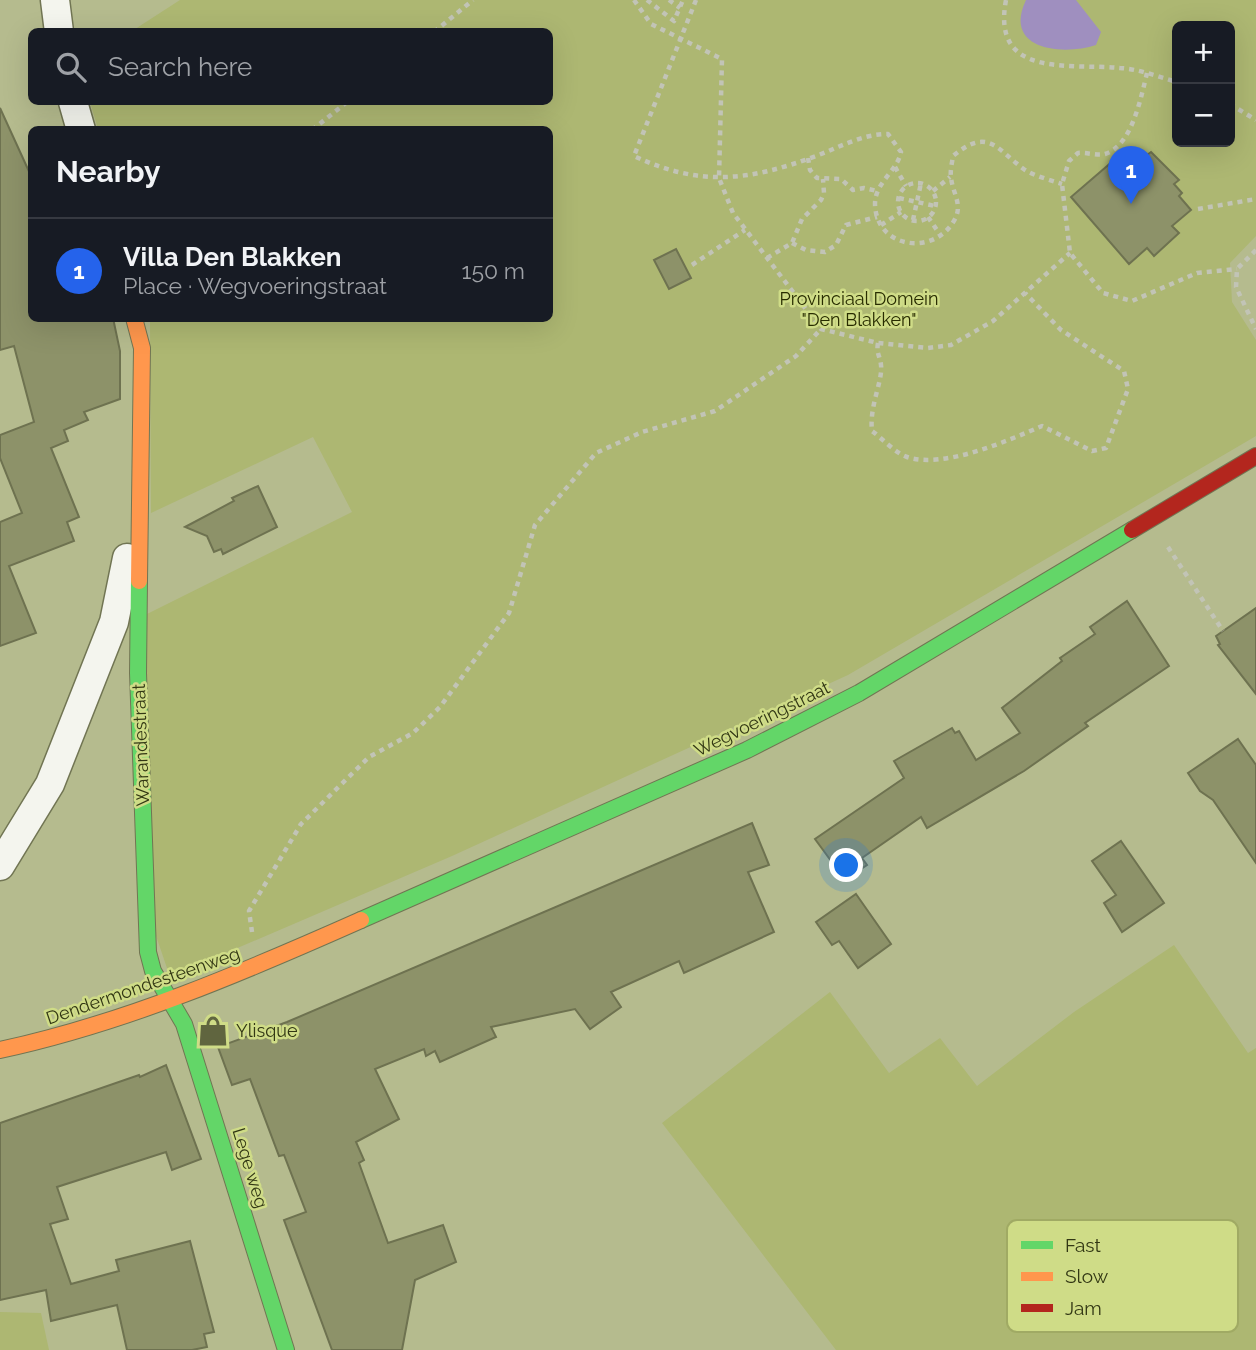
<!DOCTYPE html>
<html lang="en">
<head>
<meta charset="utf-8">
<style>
  body { margin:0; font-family:Raleway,sans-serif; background:#20242c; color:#f1f3f6 }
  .controls { position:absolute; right:21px; top:21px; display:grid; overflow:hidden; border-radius:10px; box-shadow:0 7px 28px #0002 }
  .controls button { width:63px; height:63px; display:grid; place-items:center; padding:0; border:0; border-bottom:2px solid #363941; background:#171b24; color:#f1f3f6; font:35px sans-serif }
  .you { position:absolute; left:847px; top:866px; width:24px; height:24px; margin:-18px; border:5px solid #fff; border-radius:50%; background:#1a73e8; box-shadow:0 0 0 10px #1a73e833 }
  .badge { display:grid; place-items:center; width:46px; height:46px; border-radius:50%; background:#2563eb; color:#fff; font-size:23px; font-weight:700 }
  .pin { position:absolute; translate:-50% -58px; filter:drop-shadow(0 2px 4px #0008) }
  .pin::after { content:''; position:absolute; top:37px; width:24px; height:21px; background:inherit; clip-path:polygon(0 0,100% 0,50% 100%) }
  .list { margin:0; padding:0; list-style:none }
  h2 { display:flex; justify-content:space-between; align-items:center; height:91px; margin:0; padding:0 28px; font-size:30px }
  h2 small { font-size:23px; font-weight:400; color:#9ea1a6 }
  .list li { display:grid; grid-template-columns:46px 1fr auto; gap:21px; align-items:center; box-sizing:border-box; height:105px; padding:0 28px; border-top:2px solid #363941 }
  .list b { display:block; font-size:26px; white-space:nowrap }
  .list p { margin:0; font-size:23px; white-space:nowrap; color:#9ea1a6 }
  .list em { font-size:23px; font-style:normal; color:#9ea1a6 }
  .icon { flex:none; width:38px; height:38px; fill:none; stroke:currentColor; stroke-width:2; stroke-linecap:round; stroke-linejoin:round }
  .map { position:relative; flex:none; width:1256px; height:1350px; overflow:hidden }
  .search { position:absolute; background:#171b24; box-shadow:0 7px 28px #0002; left:28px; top:28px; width:525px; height:77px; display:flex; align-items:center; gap:18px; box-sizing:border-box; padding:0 24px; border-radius:10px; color:#9ea1a6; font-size:26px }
  .panel { position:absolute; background:#171b24; box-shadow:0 7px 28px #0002; left:28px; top:126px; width:525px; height:196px; border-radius:10px }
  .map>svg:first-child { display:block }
  .green { fill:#adb772; fill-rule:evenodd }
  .water { fill:#9f8fbf }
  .building { fill:#8d9269; stroke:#6e7250; stroke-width:2 }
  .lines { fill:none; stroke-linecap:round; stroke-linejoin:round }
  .street-casing { stroke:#717553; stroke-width:31 }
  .fast-casing { stroke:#717553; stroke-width:18 }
  .slow-casing { stroke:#717553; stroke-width:18 }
  .jam-casing { stroke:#717553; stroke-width:18 }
  .path { stroke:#c2c4b6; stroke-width:4.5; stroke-dasharray:5 5; stroke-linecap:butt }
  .street { stroke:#f4f5ee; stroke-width:28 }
  .fast { stroke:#63d668; stroke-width:16 }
  .slow { stroke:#ff974d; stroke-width:16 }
  .jam { stroke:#b3261e; stroke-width:16 }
  .labels { text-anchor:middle; stroke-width:5; stroke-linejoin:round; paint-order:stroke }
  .park-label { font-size:18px; fill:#282c00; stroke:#cfdc87 }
  .street-label { font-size:18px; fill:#323714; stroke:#cfdc87 }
  .poi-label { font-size:18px; fill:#323714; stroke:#cfdc87; text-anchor:start }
  .key { fill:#cfdc87; stroke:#a0aa64; stroke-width:2 }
  .key-label { font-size:19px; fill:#323714 }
</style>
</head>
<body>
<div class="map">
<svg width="1256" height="1350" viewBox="0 0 1256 1350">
  <rect width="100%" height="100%" fill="#b5bb8e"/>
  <g class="green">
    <path d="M180,0H1256V236L1230,263L1232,302L1256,340V436L848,675L452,856L170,977L150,918L145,615L352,512L313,437L151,513L150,319L550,318V130L98,129L90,102H550V32L132,31ZM1177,26H1230V142H1177Z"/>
    <polygon points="1174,945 1248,1053 1256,1048 1256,1350 836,1350 662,1123 830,992 889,1073 940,1038 977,1086 1074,1012"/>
    <polygon points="0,1312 41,1313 49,1350 0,1350"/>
  </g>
  <path class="water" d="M1026,0H1076L1101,32L1096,45C1063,56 1002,50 1026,0Z"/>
  <g class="building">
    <polygon points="0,108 32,178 32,318 113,318 120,351 120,399 84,412 88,420 64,430 68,441 51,448 79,517 67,522 74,541 9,566 36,633 0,646 0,522 22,513 0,458 0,435 34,422 14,346 0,350"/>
    <polygon points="1151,152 1179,180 1174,184 1182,193 1179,196 1191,210 1172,226 1179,233 1154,256 1147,248 1129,264 1071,197 1113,161 1123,173"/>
    <polygon points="676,249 691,278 669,289 654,260"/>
    <polygon points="258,486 277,527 223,554 221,549 214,552 207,536 185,527 234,501 232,498"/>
    <polygon points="1127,601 1169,666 1085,723 1088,726 1024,771 927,828 921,817 862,858 867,865 845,880 815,839 904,778 894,761 952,728 955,733 959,731 976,760 1020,733 1002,708 1062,661 1060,658 1095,634 1090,627"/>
    <polygon points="1256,608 1256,694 1218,645 1220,644 1216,636"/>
    <polygon points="1238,739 1256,765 1256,863 1213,800 1200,791 1188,773"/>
    <polygon points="752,823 769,865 748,872 774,932 684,973 679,961 611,992 621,1007 590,1029 575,1009 491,1027 496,1037 440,1062 435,1051 426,1056 424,1049 375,1069 399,1119 356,1142 364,1160 359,1163 388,1243 443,1225 456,1262 415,1280 402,1350 332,1350 284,1220 306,1212 284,1155 279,1156 250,1079 232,1085 218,1047 287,1022"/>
    <polygon points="1121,841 1164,903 1122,932 1104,903 1116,895 1092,861"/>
    <polygon points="856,894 891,944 858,968 839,941 832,945 816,922"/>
    <polygon points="166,1065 201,1159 172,1170 166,1152 57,1187 68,1219 50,1224 71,1284 119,1271 116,1260 190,1241 214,1332 204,1334 207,1347 192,1350 127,1350 117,1305 51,1321 46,1290 0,1300 0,1123 139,1075 140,1077"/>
  </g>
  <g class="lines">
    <g class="street-casing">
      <g id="street">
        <polyline points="55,0 59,32"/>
        <polyline points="73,102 81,130"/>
        <polyline points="0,866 50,784 114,622 127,558"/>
      </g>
    </g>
    <g class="fast-casing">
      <g id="fast">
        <polyline points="139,581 138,673 148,952 153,971 184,1024 286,1350"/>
        <polyline points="361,920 747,750 859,693 1132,530"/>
      </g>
    </g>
    <g class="slow-casing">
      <g id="slow">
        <polyline points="134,318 142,348 139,581"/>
        <path d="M0,1050C125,1023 244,972 361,920"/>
      </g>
    </g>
    <g class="jam-casing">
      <polyline id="jam" points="1132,530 1256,456"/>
    </g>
    <g class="path">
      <polyline points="634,0 651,24 722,59 719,178 733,213 821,329 878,343 928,348 951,345 993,321 1070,253"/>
      <polyline points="647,0 674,21 683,0"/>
      <polyline points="669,0 680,8"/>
      <path d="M696,0L634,156C700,187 749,181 816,156C840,147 862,134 888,134L901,152C897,172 875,182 875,204C876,249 935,257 955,219C963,204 952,192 951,177C950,171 952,163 953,156C989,126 997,150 1025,170C1035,176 1050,180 1062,184"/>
      <path d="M1006,0C991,79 1069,63 1120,68C1139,69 1159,77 1177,82"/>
      <polyline points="434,32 473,0"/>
      <path d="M1147,73C1141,97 1132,146 1105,154C1097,156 1086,152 1078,153L1069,161L1062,184L1070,253L1103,293L1132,301L1197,273L1237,269"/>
      <polyline points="1230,104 1256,120"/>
      <polyline points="312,130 347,102"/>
      <polyline points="808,158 810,170 817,178 841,179 853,190 864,188 877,191"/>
      <polyline points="895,167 906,186"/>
      <circle cx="917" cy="202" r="19"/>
      <polyline points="933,191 950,177"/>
      <polyline points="899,198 935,206"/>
      <polyline points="1198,209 1256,199"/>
      <polyline points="928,217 941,236"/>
      <polyline points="913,220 921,183"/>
      <polyline points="881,225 901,212"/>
      <polyline points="792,243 806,250 825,252 836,245 846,225 877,217"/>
      <polyline points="1256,250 1237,269 1236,287 1256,329"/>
      <polyline points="767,258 792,243 802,219 821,200 824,193 823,179"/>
      <polyline points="692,265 745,230"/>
      <path d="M878,343C876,353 880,356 881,365C883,381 869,406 872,431C883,439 895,453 907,457C944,469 1007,441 1042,426L1092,451L1106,448L1128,389L1124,371L1061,330L1025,293"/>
      <polyline points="1168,547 1223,631"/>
      <polyline points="252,932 249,911 301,824 369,757 413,733 440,707 509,613 535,525 596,453 642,432 715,411 796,356 821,329"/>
    </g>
    <use href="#street" class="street"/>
    <use href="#fast" class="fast"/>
    <use href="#slow" class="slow"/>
    <use href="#jam" class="jam"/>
  </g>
  <defs>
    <g id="shop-bare" transform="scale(2.415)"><path d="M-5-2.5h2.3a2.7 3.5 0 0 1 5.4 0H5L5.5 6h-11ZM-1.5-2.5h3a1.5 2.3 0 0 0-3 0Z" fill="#60653f" stroke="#cfdc87" stroke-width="2.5" paint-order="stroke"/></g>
  </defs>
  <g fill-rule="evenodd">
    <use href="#shop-bare" x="213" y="1031"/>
  </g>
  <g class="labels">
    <g class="park-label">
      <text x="859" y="305">Provinciaal Domein<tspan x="859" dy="21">"Den Blakken"</tspan></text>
    </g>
    <g class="street-label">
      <text transform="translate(762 719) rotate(-26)" y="6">Wegvoeringstraat</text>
      <text transform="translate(141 745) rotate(-92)" y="6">Warandestraat</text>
      <text transform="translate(143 986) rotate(-19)" y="6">Dendermondesteenweg</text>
      <text transform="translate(250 1168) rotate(73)" y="6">Lege weg</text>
    </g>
    <g class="poi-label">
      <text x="236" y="1037">Ylisque</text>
    </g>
  </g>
  <rect x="1007" y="1220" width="231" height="112" rx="10" class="key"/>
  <rect x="1021" y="1241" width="32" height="8" fill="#63d668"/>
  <rect x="1021" y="1272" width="32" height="9" fill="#ff974d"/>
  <rect x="1021" y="1304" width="32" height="8" fill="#b3261e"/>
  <g class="key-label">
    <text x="1065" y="1252">Fast</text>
    <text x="1065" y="1283">Slow</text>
    <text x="1065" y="1315">Jam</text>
  </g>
</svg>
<div class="controls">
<button>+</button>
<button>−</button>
</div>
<div class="you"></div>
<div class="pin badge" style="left:1131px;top:204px">1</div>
<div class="search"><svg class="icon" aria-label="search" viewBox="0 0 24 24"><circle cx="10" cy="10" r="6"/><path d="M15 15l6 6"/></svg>Search here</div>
<section class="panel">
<h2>Nearby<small></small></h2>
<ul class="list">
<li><span class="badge">1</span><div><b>Villa Den Blakken</b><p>Place · Wegvoeringstraat</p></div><em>150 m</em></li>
</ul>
</section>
</div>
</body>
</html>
